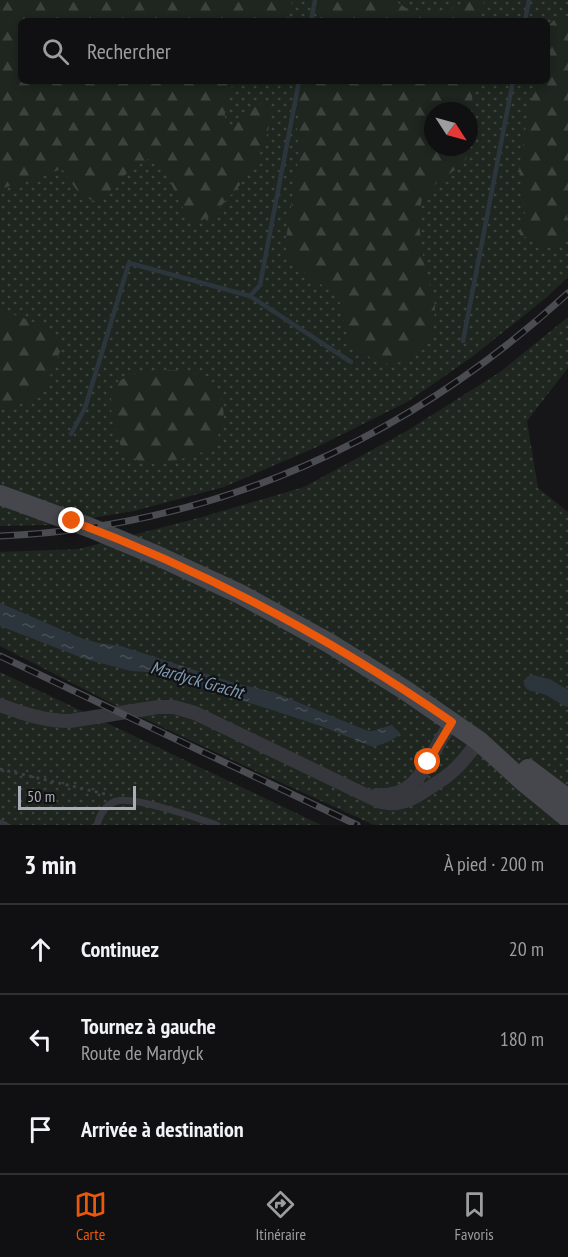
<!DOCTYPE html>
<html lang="fr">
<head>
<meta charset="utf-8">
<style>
  body { margin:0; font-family:"PT Sans Narrow",sans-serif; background:#1e1e20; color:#f1f3f6 }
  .compass { position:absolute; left:424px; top:102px; width:54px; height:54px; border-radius:50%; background:#101012; box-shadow:0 3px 9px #0003; rotate:126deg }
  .scale { position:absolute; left:18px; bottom:15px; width:118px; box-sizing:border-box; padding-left:6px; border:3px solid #a8adb8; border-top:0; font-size:16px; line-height:21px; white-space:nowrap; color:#a8adb8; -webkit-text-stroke:4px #111113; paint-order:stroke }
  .stop { position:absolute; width:18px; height:18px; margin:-14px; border:4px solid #ea580c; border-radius:50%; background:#fff }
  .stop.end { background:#ea580c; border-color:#fff; box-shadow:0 2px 6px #0008 }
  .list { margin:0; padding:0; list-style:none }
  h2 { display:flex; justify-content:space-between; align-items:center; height:78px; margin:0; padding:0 24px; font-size:26px }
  h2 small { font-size:20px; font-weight:400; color:#9c9d9f }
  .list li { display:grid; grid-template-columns:39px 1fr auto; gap:18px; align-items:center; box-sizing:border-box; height:90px; padding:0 24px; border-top:2px solid #303032 }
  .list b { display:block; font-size:22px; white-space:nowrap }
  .list p { margin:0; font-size:20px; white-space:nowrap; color:#9c9d9f }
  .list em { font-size:20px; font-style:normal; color:#9c9d9f }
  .icon { flex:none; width:33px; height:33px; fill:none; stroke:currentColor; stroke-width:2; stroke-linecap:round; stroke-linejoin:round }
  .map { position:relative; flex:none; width:568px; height:825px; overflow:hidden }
  .search { position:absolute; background:#101012; box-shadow:0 3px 9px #0003; left:18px; right:18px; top:18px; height:66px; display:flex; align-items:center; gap:15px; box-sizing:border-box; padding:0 21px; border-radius:9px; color:#9c9d9f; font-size:22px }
  .sheet { height:348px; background:#101012 }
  nav { display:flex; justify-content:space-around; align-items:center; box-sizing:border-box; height:84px; border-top:2px solid #303032; background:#101012; font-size:16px; color:#9c9d9f }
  nav a { display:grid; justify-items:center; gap:3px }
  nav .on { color:#ea580c }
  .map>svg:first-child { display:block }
  .grass { fill:url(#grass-dots); fill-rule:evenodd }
  .forest { fill:url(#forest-firs) }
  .water { fill:url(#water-ripples) }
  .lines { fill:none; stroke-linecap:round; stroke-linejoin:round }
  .stream { stroke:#2c353c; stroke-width:4.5 }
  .canal { stroke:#2c353c; stroke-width:16 }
  .path { stroke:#3d3f44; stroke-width:3; stroke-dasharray:3 4.5; stroke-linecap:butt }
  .service { stroke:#37383d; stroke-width:7 }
  .minor { stroke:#37383d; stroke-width:14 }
  .secondary { stroke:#45474d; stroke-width:20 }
  .rail-casing { stroke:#4a4c52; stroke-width:7 }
  .rail { stroke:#111113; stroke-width:4.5; stroke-dasharray:14; stroke-linecap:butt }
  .route { stroke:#ea580c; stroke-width:8 }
  .labels { text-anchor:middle; stroke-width:4.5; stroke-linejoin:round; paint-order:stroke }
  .water-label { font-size:18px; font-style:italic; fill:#7f9bb3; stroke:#111113 }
</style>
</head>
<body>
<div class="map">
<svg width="568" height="825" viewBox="0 0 568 825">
  <defs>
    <pattern id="grass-dots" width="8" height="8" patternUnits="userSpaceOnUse" patternTransform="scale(1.5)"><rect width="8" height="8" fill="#1e261f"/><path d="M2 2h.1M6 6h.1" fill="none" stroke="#3c433d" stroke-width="1.8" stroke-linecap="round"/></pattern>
    <pattern id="forest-firs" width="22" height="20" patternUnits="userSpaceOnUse" patternTransform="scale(1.5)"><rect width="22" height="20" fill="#1e261f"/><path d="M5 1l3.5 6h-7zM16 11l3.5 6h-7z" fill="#3c433d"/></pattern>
    <pattern id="water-ripples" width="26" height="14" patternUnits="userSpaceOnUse" patternTransform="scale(1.5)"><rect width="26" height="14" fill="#2c353c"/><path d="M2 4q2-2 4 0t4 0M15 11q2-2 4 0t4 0" fill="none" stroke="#485056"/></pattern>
  </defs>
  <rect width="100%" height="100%" fill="#161618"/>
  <g class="grass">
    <path d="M0,0H568V277L547,297L472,357L407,402L317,447L224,487L134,511L49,525L0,526ZM21,21H547V81H21ZM433,111H469V147H433Z"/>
    <polygon points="568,317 568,368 527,421 538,488 568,512 568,825 374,825 260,773 113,704 0,646 0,552 79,549 202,517 304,487 405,432 500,372"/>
    <polygon points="0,672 321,825 0,825"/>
  </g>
  <g class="forest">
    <polygon points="0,0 292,0 288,21 21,21 21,81 235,81 233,82 225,114 225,124 232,127 255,107 263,103 269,110 269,127 265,142 258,158 244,174 240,185 213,215 198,222 187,216 161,163 148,159 127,173 110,191 94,201 80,195 62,169 0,189"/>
    <polygon points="322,0 394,0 406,8 425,13 446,11 473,0 483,0 484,1 481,15 485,21 316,21 319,2"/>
    <polygon points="562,16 568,17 568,210 567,212 568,237 549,248 540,245 533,238 521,237 519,232 525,213 519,170 527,119 536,81 547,81 547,27 555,19"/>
    <polygon points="295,81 475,81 473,85 469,142 469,111 433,111 433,147 468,147 466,159 458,168 438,181 422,199 418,217 424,263 435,305 434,326 427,341 401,362 389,364 376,362 352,344 348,337 344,323 342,308 336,294 314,280 292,262 285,246 299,155 297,129 299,109 292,97"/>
    <polygon points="0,310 26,319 55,333 61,349 48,381 29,400 11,408 0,405"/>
    <path d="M166,370C174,371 185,369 193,373C219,384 232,411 218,436C216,439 214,445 211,447C200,456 164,464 149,463C141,463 127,456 122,448C120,445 119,439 118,435C113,419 103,393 121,380C133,372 152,372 166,370Z"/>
  </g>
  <polygon class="water" points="0,603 81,638 98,643 121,646 234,683 273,692 368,731 373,731 392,725 401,734 388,742 373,747 321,726 194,685 148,672 131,671 85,659 0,626"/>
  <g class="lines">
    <g class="stream">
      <polyline points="311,21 315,0"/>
      <polyline points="525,21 529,0"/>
      <polyline points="250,296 260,285 299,81"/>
      <polyline points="463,341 513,81"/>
      <polyline points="71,434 85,408 129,263 250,296 351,362"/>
    </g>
    <polyline class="canal" points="532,683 548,687 568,699"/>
    <polyline class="path" points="0,769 105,794"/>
    <g class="service">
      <polyline points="0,823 5,825"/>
      <path d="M97,825C100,814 105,804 117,801C133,796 198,818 217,825"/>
    </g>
    <g class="minor">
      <path d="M0,705C24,714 45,721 70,721L158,707H174L195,713L376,800C398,809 415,798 432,786C440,781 448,776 455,769C464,761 471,750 479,741"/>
      <path d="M376,795C409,798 421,776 435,750C440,740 446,731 452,722"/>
    </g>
    <g class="secondary">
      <polyline points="0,495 91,528 158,556 240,594 329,643 405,690 479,741 524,782 568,818"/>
      <polyline points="528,769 568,799"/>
    </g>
    <g class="rail-casing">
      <g id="rail">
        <path d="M0,536C215,527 410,438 568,293"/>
        <polyline points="0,656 357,825"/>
      </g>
    </g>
    <use href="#rail" class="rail"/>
  </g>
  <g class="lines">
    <path class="route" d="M72,521C206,571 333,640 452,722L428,762"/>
  </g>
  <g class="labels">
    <g class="water-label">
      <text transform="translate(197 680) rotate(16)" y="6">Mardyck Gracht</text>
    </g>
  </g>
</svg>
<svg class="compass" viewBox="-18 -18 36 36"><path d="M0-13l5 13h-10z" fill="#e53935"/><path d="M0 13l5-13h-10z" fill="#9c9d9f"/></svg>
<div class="scale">50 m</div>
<div class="stop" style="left:428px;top:762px"></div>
<div class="stop end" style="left:72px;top:521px"></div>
<div class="search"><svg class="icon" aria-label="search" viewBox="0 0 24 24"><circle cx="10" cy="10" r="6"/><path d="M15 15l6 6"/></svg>Rechercher</div>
</div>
<section class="sheet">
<h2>3 min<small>À pied · 200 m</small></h2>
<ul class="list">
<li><svg class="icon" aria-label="ahead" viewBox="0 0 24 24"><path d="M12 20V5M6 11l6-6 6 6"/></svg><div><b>Continuez</b></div><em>20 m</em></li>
<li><svg class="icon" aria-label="left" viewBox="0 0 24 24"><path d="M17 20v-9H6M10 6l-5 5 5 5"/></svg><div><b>Tournez à gauche</b><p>Route de Mardyck</p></div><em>180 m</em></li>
<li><svg class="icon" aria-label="arrive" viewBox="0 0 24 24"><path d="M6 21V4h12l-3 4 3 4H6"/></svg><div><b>Arrivée à destination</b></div></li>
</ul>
</section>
<nav>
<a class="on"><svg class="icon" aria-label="map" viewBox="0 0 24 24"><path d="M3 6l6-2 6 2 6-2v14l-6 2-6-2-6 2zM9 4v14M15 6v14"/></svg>Carte</a>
<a><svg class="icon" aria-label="directions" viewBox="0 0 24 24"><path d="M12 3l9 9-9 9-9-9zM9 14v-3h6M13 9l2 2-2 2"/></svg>Itinéraire</a>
<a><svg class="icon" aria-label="saved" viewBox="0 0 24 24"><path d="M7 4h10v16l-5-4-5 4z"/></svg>Favoris</a>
</nav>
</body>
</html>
